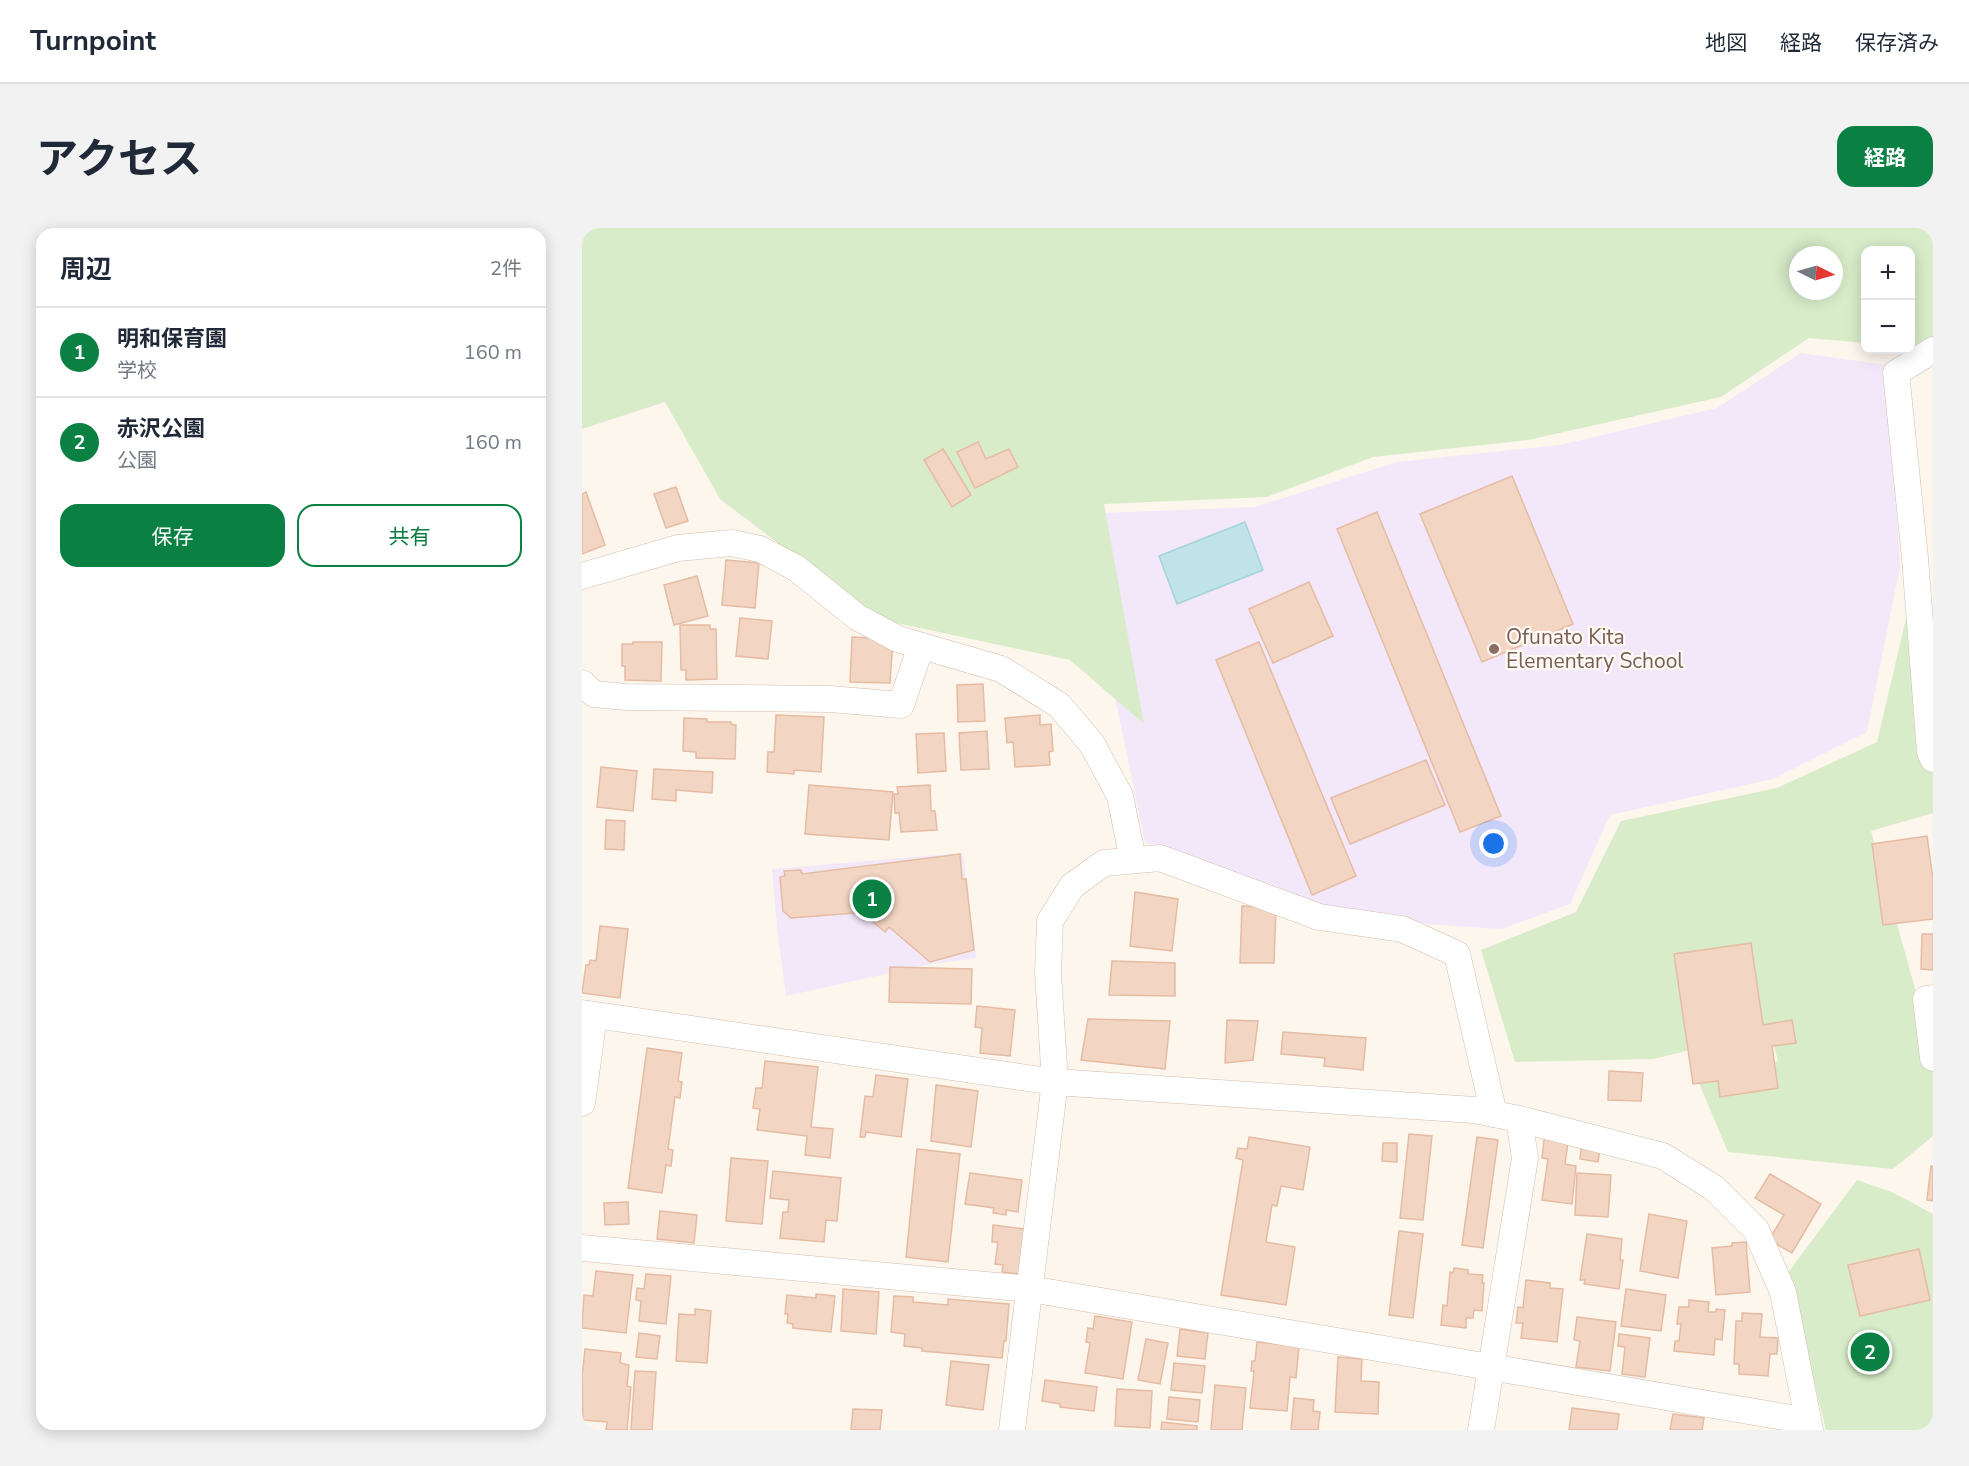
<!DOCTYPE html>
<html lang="ja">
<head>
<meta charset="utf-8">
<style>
  body { margin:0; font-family:"Nunito Sans","Noto Sans JP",sans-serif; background:#f2f2f3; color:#1f2937 }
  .controls { position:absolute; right:18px; top:18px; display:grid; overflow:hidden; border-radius:12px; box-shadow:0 3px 15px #0003 }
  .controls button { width:54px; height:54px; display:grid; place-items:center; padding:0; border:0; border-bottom:2px solid #e0e1e3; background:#fff; color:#1f2937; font:30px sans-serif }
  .compass { position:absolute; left:1207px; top:18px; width:54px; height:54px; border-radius:50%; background:#fff; box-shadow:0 3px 15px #0003; rotate:95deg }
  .you { position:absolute; left:912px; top:616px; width:21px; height:21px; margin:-15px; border:4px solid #fff; border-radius:50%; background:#1a73e8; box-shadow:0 0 0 9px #1a73e833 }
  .badge { display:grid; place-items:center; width:39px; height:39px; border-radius:50%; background:#0b8043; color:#fff; font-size:20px; font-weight:700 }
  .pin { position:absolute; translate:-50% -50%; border:3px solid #fff; box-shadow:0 2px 6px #0006 }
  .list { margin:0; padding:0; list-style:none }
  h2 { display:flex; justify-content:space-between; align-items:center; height:78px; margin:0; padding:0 24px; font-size:26px }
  h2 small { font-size:20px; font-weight:400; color:#747a83 }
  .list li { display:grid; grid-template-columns:39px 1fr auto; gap:18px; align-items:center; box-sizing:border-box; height:90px; padding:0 24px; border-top:2px solid #e0e1e3 }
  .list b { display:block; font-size:22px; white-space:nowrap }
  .list p { margin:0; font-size:20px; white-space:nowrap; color:#747a83 }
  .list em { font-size:20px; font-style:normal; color:#747a83 }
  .actions { display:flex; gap:12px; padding:18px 24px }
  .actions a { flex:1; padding:14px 0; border:2px solid #0b8043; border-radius:18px; text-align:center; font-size:21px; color:#0b8043 }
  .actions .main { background:#0b8043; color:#fff }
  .map { position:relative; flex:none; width:1351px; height:1202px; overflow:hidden; border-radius:18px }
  header { display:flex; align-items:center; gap:36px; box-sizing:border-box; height:84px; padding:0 30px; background:#fff; border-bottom:2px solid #e0e1e3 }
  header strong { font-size:28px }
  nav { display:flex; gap:33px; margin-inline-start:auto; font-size:21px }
  .intro { display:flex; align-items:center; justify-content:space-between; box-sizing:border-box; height:144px; padding:0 36px }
  h1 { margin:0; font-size:42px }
  .button { padding:15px 27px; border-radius:18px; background:#0b8043; color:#fff; font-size:21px; font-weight:700 }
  main { display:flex; gap:36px; padding:0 36px }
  aside { flex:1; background:#fff; border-radius:18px; box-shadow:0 3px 15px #0003 }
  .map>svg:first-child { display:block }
  .education { fill:#f3e8fa }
  .green { fill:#d8ecc9; fill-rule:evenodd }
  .water { fill:#bfe3e8; stroke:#a5d3da; stroke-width:1.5 }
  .building { fill:#f3d5c3; stroke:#e6bba3; stroke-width:1.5 }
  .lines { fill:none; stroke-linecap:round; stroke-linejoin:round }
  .minor-casing { stroke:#d1beb0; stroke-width:27 }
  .minor { stroke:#fff; stroke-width:26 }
  .education-dot { fill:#8d6e63; stroke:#fffaf3; stroke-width:2 }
  .labels { text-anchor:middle; stroke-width:4.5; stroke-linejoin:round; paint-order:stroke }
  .education-label { font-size:21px; fill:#785e54; stroke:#fffaf3; text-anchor:start }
</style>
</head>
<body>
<header>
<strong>Turnpoint</strong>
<nav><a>地図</a><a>経路</a><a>保存済み</a></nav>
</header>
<div class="intro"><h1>アクセス</h1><a class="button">経路</a></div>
<main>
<aside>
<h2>周辺<small>2件</small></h2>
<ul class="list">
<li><span class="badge">1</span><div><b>明和保育園</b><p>学校</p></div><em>160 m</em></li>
<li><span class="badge">2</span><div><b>赤沢公園</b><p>公園</p></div><em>160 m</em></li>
</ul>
<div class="actions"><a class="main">保存</a><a>共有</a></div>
</aside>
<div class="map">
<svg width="1351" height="1202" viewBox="0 0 1351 1202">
  <rect width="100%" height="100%" fill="#fdf6ec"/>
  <g class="education">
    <polygon points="1219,125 1305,137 1318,338 1285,504 1191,551 1028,587 988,676 919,701 844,696 734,677 563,614 495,286 673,279 815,234 978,217 1135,180"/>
    <polygon points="381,625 394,730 349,736 204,768 195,700 190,641"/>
  </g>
  <g class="green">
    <path d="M0,0H1351V117L1344,121L1329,119L1328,22H1284L1283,115L1227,110L1139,169L946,212L791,229L685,269L522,276L562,496L488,432L296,391L138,271L83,174L0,201ZM1216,27H1252V63H1216Z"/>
    <polygon points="1331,361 1351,483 1351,585 1289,603 1351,825 1351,908 1311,941 1146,924 1117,855 1196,833 1188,803 1071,831 933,834 899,722 994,684 1039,593 1195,560 1295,514"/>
    <polygon points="1275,952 1312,965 1351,986 1351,1202 1244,1202 1205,1046"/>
  </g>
  <polygon class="water" points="663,294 681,342 595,376 577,328"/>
  <g class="building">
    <polygon points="396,214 404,231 427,221 436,239 393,260 375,224"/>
    <polygon points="361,221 389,267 370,279 342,232"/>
    <polygon points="930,248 991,396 900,434 838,286"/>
    <polygon points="94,259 106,293 84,300 72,266"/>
    <polygon points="4,264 23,317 0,326 0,266"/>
    <polygon points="795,284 919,588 878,604 755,301"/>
    <polygon points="144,332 177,335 173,380 140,377"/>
    <polygon points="115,348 126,388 92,397 82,357"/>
    <polygon points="727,354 751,408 691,435 667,381"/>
    <polygon points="158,390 190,393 186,431 154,428"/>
    <polygon points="98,397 128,397 128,401 134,401 135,451 104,452 104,442 99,442"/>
    <polygon points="270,409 311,411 308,455 268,454"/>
    <polygon points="51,414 80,414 79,453 43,452 43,438 40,438 40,416 51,416"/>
    <polygon points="677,414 774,648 730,667 634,432"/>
    <polygon points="401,456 403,493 376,494 375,457"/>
    <polygon points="194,487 242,489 239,544 212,542 212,546 185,544 186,524 192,524"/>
    <polygon points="458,487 458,497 469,496 471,523 467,524 468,537 433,539 431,514 425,515 423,490"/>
    <polygon points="102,490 125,491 125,494 149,494 149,496 154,497 153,531 114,530 114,524 101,523"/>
    <polygon points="405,503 407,541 379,542 377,505"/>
    <polygon points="362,505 364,543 336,545 334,506"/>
    <polygon points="844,532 863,577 768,616 749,570"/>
    <polygon points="19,539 55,543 51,583 15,579"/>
    <polygon points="72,541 131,544 130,565 94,562 94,573 70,571"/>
    <polygon points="227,557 311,564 307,612 223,606"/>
    <polygon points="348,557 349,583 353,583 355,602 319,604 317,585 313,585 312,566 316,566 315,559"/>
    <polygon points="24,592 43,593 42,622 23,621"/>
    <polygon points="1345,608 1351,651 1351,691 1301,697 1290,616"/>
    <polygon points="378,626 380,651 384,651 392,722 348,734 307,699 303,704 285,689 282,692 273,685 209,690 201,683 198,649 203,648 202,643 219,642 220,646"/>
    <polygon points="553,664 596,671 590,723 548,718"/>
    <polygon points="660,678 694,680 692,735 658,735"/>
    <polygon points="18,698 46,701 38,770 0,765 4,737 7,737 8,732 14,733"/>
    <polygon points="1340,706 1351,706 1351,742 1339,741"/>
    <polygon points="1169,715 1181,797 1210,792 1214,815 1190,818 1196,860 1138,869 1136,853 1111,856 1092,726"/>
    <polygon points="530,733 593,735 593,768 527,767"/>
    <polygon points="308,739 390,741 389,776 307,774"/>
    <polygon points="395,778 433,782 428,828 398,825 400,800 393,799"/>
    <polygon points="506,791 588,793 583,841 499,832"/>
    <polygon points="645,792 676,793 671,832 643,835"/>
    <polygon points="701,804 784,810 781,842 742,838 743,830 699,826"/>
    <polygon points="65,820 100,825 96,853 100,854 98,870 93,869 86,921 91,922 89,938 84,937 80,965 46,960"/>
    <polygon points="183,833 236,839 229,899 251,901 248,930 223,927 225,908 175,902 178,881 171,880 174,860 180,860"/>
    <polygon points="1027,843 1061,845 1059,873 1026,872"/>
    <polygon points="294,847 326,851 319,909 284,904 283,909 278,909 283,868 291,869"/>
    <polygon points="354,857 396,863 389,919 349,913"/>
    <polygon points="963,904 987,907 983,936 994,938 990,976 960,972 966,931 960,930"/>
    <polygon points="827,906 850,908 841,992 818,990"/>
    <polygon points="667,909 728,919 721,962 699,958 695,978 690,977 684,1014 713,1019 704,1077 639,1067 661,932 654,930 656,920 665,921"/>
    <polygon points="895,909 916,912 901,1020 880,1017"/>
    <polygon points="1000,912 1019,915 1016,934 998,931"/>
    <polygon points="801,915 815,915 815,934 800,933"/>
    <polygon points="335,921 378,926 366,1034 324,1029"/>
    <polygon points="149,930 186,933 180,996 144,993"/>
    <polygon points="1349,938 1351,939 1351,973 1345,972"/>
    <polygon points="191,943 259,950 255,993 244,992 242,1014 198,1010 201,984 206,984 207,972 188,970"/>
    <polygon points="388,945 440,952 436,984 424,982 424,987 411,985 412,980 383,976"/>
    <polygon points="995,945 1029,947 1026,989 993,987"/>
    <polygon points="1188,946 1239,976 1210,1025 1187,1012 1202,987 1173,970"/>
    <polygon points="46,974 47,996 23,997 22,975"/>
    <polygon points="78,983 115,987 112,1015 75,1011"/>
    <polygon points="1067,986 1105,993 1096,1050 1058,1043"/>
    <polygon points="411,997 442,1001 438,1046 420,1044 421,1037 413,1036 416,1014 410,1014"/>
    <polygon points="817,1003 841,1006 831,1090 807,1087"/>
    <polygon points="1005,1006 1040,1011 1038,1032 1041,1032 1037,1061 1002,1056 1003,1052 998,1052"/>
    <polygon points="1164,1014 1168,1064 1134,1067 1130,1020 1150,1018 1150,1015"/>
    <polygon points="1337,1021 1348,1072 1278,1088 1266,1037"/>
    <polygon points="872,1040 886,1042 886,1046 901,1047 900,1055 902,1055 900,1083 892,1082 891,1090 884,1090 884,1100 859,1097 861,1077 865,1078 868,1044 871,1045"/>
    <polygon points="14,1043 51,1047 44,1105 0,1100 2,1067 11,1068"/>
    <polygon points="64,1046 89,1048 84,1096 57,1093 59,1073 54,1072 55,1060 62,1061"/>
    <polygon points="944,1052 968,1055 968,1060 981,1061 975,1114 939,1110 941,1095 934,1095 936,1079 941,1080"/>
    <polygon points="261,1061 297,1064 294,1106 259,1103"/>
    <polygon points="1044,1061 1084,1067 1079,1103 1039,1098"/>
    <polygon points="234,1066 253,1068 249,1104 211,1100 211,1096 205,1095 206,1086 203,1086 205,1067 234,1070"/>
    <polygon points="312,1068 331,1069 331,1074 366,1077 366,1071 427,1076 424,1113 422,1113 420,1130 340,1123 340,1120 322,1118 323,1106 309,1104"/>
    <polygon points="1107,1072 1127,1074 1126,1084 1134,1084 1134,1081 1143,1082 1140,1112 1133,1111 1132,1127 1092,1123 1093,1113 1097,1113 1099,1096 1095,1096 1097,1079 1107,1079"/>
    <polygon points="113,1081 129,1083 125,1135 94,1133 97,1086 113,1087"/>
    <polygon points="1160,1085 1180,1086 1178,1109 1196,1110 1195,1126 1188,1126 1186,1148 1157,1146 1157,1136 1152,1136 1154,1093 1160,1093"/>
    <polygon points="513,1088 550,1094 541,1151 503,1145 508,1115 504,1114 506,1100 511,1101"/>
    <polygon points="995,1089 1034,1094 1028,1143 994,1139 998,1113 992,1112"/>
    <polygon points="598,1101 626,1105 623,1131 595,1128"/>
    <polygon points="57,1105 78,1108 75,1131 54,1129"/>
    <polygon points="1037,1106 1068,1110 1063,1149 1040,1146 1043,1119 1036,1118"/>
    <polygon points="564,1111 586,1115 578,1156 556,1152"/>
    <polygon points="675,1114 717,1118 714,1150 708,1149 705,1183 668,1180 672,1143 669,1143 670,1133 673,1133"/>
    <polygon points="3,1121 39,1125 38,1135 47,1137 45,1158 49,1159 45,1202 24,1202 25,1194 1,1192 0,1149"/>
    <polygon points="756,1129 780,1131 779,1153 797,1154 796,1186 753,1184"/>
    <polygon points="369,1133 407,1137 401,1182 364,1177"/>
    <polygon points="592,1135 623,1138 620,1165 589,1162"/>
    <polygon points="53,1143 74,1144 70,1202 49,1202"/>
    <polygon points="463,1152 515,1159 512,1183 478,1179 478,1176 460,1173"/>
    <polygon points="633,1157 664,1160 660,1202 629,1202"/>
    <polygon points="535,1161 570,1163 568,1200 533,1198"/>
    <polygon points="587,1169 618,1172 616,1194 585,1191"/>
    <polygon points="712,1170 732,1172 731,1183 738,1184 736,1202 709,1202"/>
    <polygon points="990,1180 1037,1186 1035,1202 987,1202"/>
    <polygon points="271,1181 300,1182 298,1202 269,1202"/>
    <polygon points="1091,1186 1122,1190 1120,1202 1088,1202"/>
    <polygon points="580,1194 615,1198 615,1202 579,1202"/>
  </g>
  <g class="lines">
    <g class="minor-casing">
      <g id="minor">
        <polyline points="1351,122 1314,145 1333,330 1348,524 1351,531"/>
        <polyline points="0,348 96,320 150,315 178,321 214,340 275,389 316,411 419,441 477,477 510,516 538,568 551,632"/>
        <polyline points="0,455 12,466 44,469 248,471 319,477 339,418"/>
        <polyline points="1351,770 1344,771 1351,830"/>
        <polyline points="0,785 473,854 892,882 937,891 1081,928 1132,960 1174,1002 1201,1064 1228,1202"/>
        <polyline points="0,875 12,788"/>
        <polyline points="0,1020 448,1061 1226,1193"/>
        <polyline points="430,1202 473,854 466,745 468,693 490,658 522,635 578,630 737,689 820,701 875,726 912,886"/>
        <polyline points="899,1202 943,930 937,891"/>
      </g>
    </g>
    <use href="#minor" class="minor"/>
  </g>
  <circle class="education-dot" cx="912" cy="421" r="6"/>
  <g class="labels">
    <g class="education-label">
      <text x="924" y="416">Ofunato Kita<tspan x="924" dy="24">Elementary School</tspan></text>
    </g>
  </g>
</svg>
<div class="controls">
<button>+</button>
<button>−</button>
</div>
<svg class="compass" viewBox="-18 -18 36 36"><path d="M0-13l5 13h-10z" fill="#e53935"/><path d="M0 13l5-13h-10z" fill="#747a83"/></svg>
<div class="you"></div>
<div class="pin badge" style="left:290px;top:671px">1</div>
<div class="pin badge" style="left:1288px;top:1124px">2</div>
</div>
</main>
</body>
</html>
